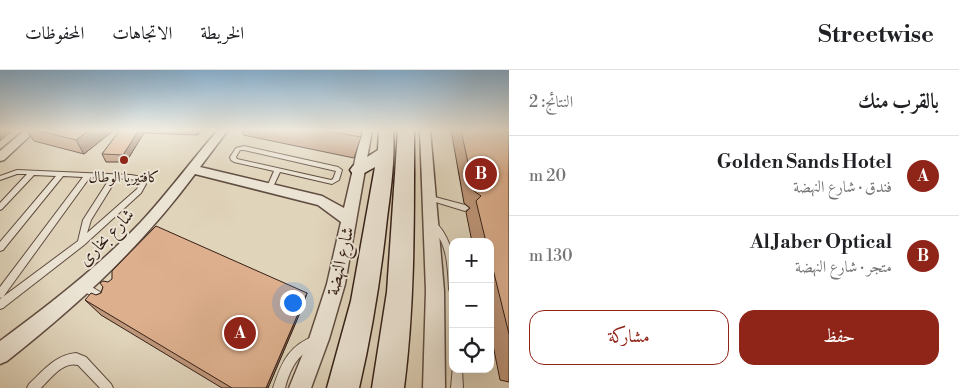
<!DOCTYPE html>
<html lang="ar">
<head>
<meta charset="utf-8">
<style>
  body { margin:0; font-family:"Libre Bodoni",Amiri,serif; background:#f2f2f2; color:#202124; direction:rtl }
  .controls { position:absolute; right:15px; bottom:15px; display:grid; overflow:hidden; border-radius:10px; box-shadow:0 5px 20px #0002 }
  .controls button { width:45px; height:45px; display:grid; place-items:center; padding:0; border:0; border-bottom:1px solid #e0e0e0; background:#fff; color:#202124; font:25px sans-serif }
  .you { position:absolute; left:292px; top:232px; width:18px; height:18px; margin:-12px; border:4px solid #fff; border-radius:50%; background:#1a73e8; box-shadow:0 0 0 8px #1a73e833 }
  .badge { display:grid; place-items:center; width:32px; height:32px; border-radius:50%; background:#8f2418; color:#fff; font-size:16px; font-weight:700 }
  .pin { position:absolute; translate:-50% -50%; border:2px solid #fff; box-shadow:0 1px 5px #0006 }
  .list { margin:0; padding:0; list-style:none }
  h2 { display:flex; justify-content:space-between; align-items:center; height:65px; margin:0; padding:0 20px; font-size:21px }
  h2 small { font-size:16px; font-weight:400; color:#757577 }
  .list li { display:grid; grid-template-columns:32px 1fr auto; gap:15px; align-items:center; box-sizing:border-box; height:80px; padding:0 20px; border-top:1px solid #e0e0e0 }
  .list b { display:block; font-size:19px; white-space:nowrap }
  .list p { margin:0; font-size:16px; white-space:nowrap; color:#757577 }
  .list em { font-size:16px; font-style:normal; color:#757577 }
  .actions { display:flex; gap:10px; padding:15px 20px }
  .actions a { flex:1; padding:11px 0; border:1px solid #8f2418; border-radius:15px; text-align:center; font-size:18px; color:#8f2418 }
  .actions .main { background:#8f2418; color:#fff }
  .icon { flex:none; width:28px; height:28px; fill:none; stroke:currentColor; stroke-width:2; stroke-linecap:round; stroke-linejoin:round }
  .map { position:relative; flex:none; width:509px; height:318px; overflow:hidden; direction:ltr }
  header { display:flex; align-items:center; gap:30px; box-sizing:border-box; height:70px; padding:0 25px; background:#fff; border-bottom:1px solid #e0e0e0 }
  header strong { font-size:24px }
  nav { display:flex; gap:28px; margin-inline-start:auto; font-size:18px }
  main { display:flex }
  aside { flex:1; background:#fff }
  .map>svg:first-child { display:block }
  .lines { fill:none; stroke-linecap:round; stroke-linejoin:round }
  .service-casing { stroke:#604d41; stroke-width:2 }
  .minor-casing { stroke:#604d41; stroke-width:3 }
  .secondary-casing { stroke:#352018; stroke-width:3 }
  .service { fill:#ebe3d3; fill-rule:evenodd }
  .minor { fill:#ebe3d3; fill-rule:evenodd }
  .secondary { fill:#ebe3d3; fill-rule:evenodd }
  .wall { fill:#be9679; stroke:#352018 }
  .shaded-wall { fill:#9b7a63; stroke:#352018 }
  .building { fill:#ddaf8d; stroke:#352018 }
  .poi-dot { fill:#8f2418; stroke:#ebe3d3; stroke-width:2 }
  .labels { text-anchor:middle; stroke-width:4; stroke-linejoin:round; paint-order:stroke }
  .far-poi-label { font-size:15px; fill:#352018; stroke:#ebe3d3 }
  .street-label { font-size:18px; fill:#352018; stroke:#ebe3d3 }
</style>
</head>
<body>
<header>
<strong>Streetwise</strong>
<nav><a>الخريطة</a><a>الاتجاهات</a><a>المحفوظات</a></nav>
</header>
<main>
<aside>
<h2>بالقرب منك<small>النتائج: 2</small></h2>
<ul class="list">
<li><span class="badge">A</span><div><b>Golden Sands Hotel</b><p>فندق · شارع النهضة</p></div><em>20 m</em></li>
<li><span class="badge">B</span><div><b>Al Jaber Optical</b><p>متجر · شارع النهضة</p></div><em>130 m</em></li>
</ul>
<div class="actions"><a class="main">حفظ</a><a>مشاركة</a></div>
</aside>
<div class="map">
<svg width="509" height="318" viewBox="0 0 509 318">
  <rect width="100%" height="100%" fill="#e0d4bb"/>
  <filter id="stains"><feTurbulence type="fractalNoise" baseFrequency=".004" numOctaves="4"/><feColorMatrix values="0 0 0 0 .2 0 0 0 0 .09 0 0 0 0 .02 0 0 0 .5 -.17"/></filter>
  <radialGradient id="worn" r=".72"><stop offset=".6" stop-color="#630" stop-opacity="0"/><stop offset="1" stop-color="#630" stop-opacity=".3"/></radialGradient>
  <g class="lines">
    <g class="service-casing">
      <g id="service">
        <path d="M244,76L338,97L342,100L339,110L332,114L280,102L272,119H268L267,117L274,101L234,92L231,90L230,87L236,78ZM240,80H244L336,101L333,109L331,110L237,89L236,87Z"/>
        <path d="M17,100L131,105L142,107L146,114L141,123L84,175L3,238L0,239V229L78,171L83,150L110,108L90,107L3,227L0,228V217L83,107L63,106L3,180L0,181V172L56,106L34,105L2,139L0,140V133L27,104H17L0,110V106ZM117,108L138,110L140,114L137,119L87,163L91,150Z"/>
        <polygon points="429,126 431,126 465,135 469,138 465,141 429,130 428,128"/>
        <path d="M433,151C438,154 441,158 444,163C456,183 453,201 453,223L450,222L449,219C448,203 448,186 441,171C438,165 433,160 429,154Z"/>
        <polygon points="85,213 107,226 109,229 107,232 104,233 101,232 82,220 81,217 82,214"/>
        <path d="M317,265L321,266L322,270L321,274C299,282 291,296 285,318H273C282,291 289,275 317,265Z"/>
        <path d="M76,283L86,287L111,314L113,318H100L78,295C63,291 51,308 41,318H27L29,314C43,301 55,285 76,283Z"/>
        <polygon points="453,296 453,299 462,299 463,318 451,318"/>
      </g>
    </g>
    <g class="minor-casing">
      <g id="minor">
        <polygon points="25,60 36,60 4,90 0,91 0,81"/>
        <path d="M218,60H228L200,97L322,126L344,138L362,60H372L345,214L329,269L311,318H289L309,269L327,214L341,152L318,135L195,104C140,178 79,234 7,291L0,294V271C49,235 98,197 140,153C168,123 191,91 218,60Z"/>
        <polygon points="420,60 430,60 444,221 445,318 423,318 426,221"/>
      </g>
    </g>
    <g class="secondary-casing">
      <g id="secondary">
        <path d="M379,60H393C395,89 391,119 387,148C381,205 372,262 359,318H327L351,231L375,97L359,106L353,104L350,100L353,96L378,80Z"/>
        <path d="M398,60H414C414,146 415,232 404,318H372L387,222Z"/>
      </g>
    </g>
    <use href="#service" class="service"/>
    <use href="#minor" class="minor"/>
    <use href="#secondary" class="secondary"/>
  </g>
  <g class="wall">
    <polygon points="26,60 114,60 84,84 34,71"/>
    <polygon points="120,60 202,60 198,65 144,63 126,92 106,92 102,84"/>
    <polygon points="242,60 362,60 361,67 354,88 243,65"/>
    <polygon points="451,60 509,60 509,312 500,310 490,260 490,172 472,172 466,142 470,138 464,133"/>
    <polygon points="108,212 307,223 302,238 268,318 222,318 101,245 85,230 101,223 103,217"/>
  </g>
  <g class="shaded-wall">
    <polygon points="0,60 13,60 0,71"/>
    <polygon points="89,60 114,60 84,84 76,70"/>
    <polygon points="139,60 143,60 144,63 126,92 123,85"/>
    <polygon points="197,60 202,60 198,65"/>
    <polygon points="307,223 302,238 268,318 266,318"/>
  </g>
  <g class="building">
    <polygon points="36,60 89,60 76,70"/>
    <polygon points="120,60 139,60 123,85 102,84"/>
    <polygon points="321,60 362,60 361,67"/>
    <polygon points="461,60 509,60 509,264 490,187 490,172 486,172 476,131 481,126 474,121"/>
    <polygon points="156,156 307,223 266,318 232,318 85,230 91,223 96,225 101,223 103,217 100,213 103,211 108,212 112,209 112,201"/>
  </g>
  <linearGradient id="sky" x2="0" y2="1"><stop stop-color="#88b4d6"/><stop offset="0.58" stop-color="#f1ece0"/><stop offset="1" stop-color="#f1ece0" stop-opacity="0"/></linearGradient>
  <rect width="509" height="104" fill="url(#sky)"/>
  <circle class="poi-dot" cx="124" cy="90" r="5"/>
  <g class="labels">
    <g class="far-poi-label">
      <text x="124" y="112">كافتيريا الوطال</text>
    </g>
    <g class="street-label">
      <text transform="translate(106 167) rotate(-46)" y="6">شارع بخارى</text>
      <text transform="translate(340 191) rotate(-77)" y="6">شارع النهضة</text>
    </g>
  </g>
  <rect width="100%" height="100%" filter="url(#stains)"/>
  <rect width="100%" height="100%" fill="url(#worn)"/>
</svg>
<div class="controls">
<button>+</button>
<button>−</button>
<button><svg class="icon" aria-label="locate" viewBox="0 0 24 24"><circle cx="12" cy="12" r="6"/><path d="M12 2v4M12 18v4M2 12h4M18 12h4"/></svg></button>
</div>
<div class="you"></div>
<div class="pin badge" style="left:240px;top:263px">A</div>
<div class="pin badge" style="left:481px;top:104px">B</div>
</div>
</main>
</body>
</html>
